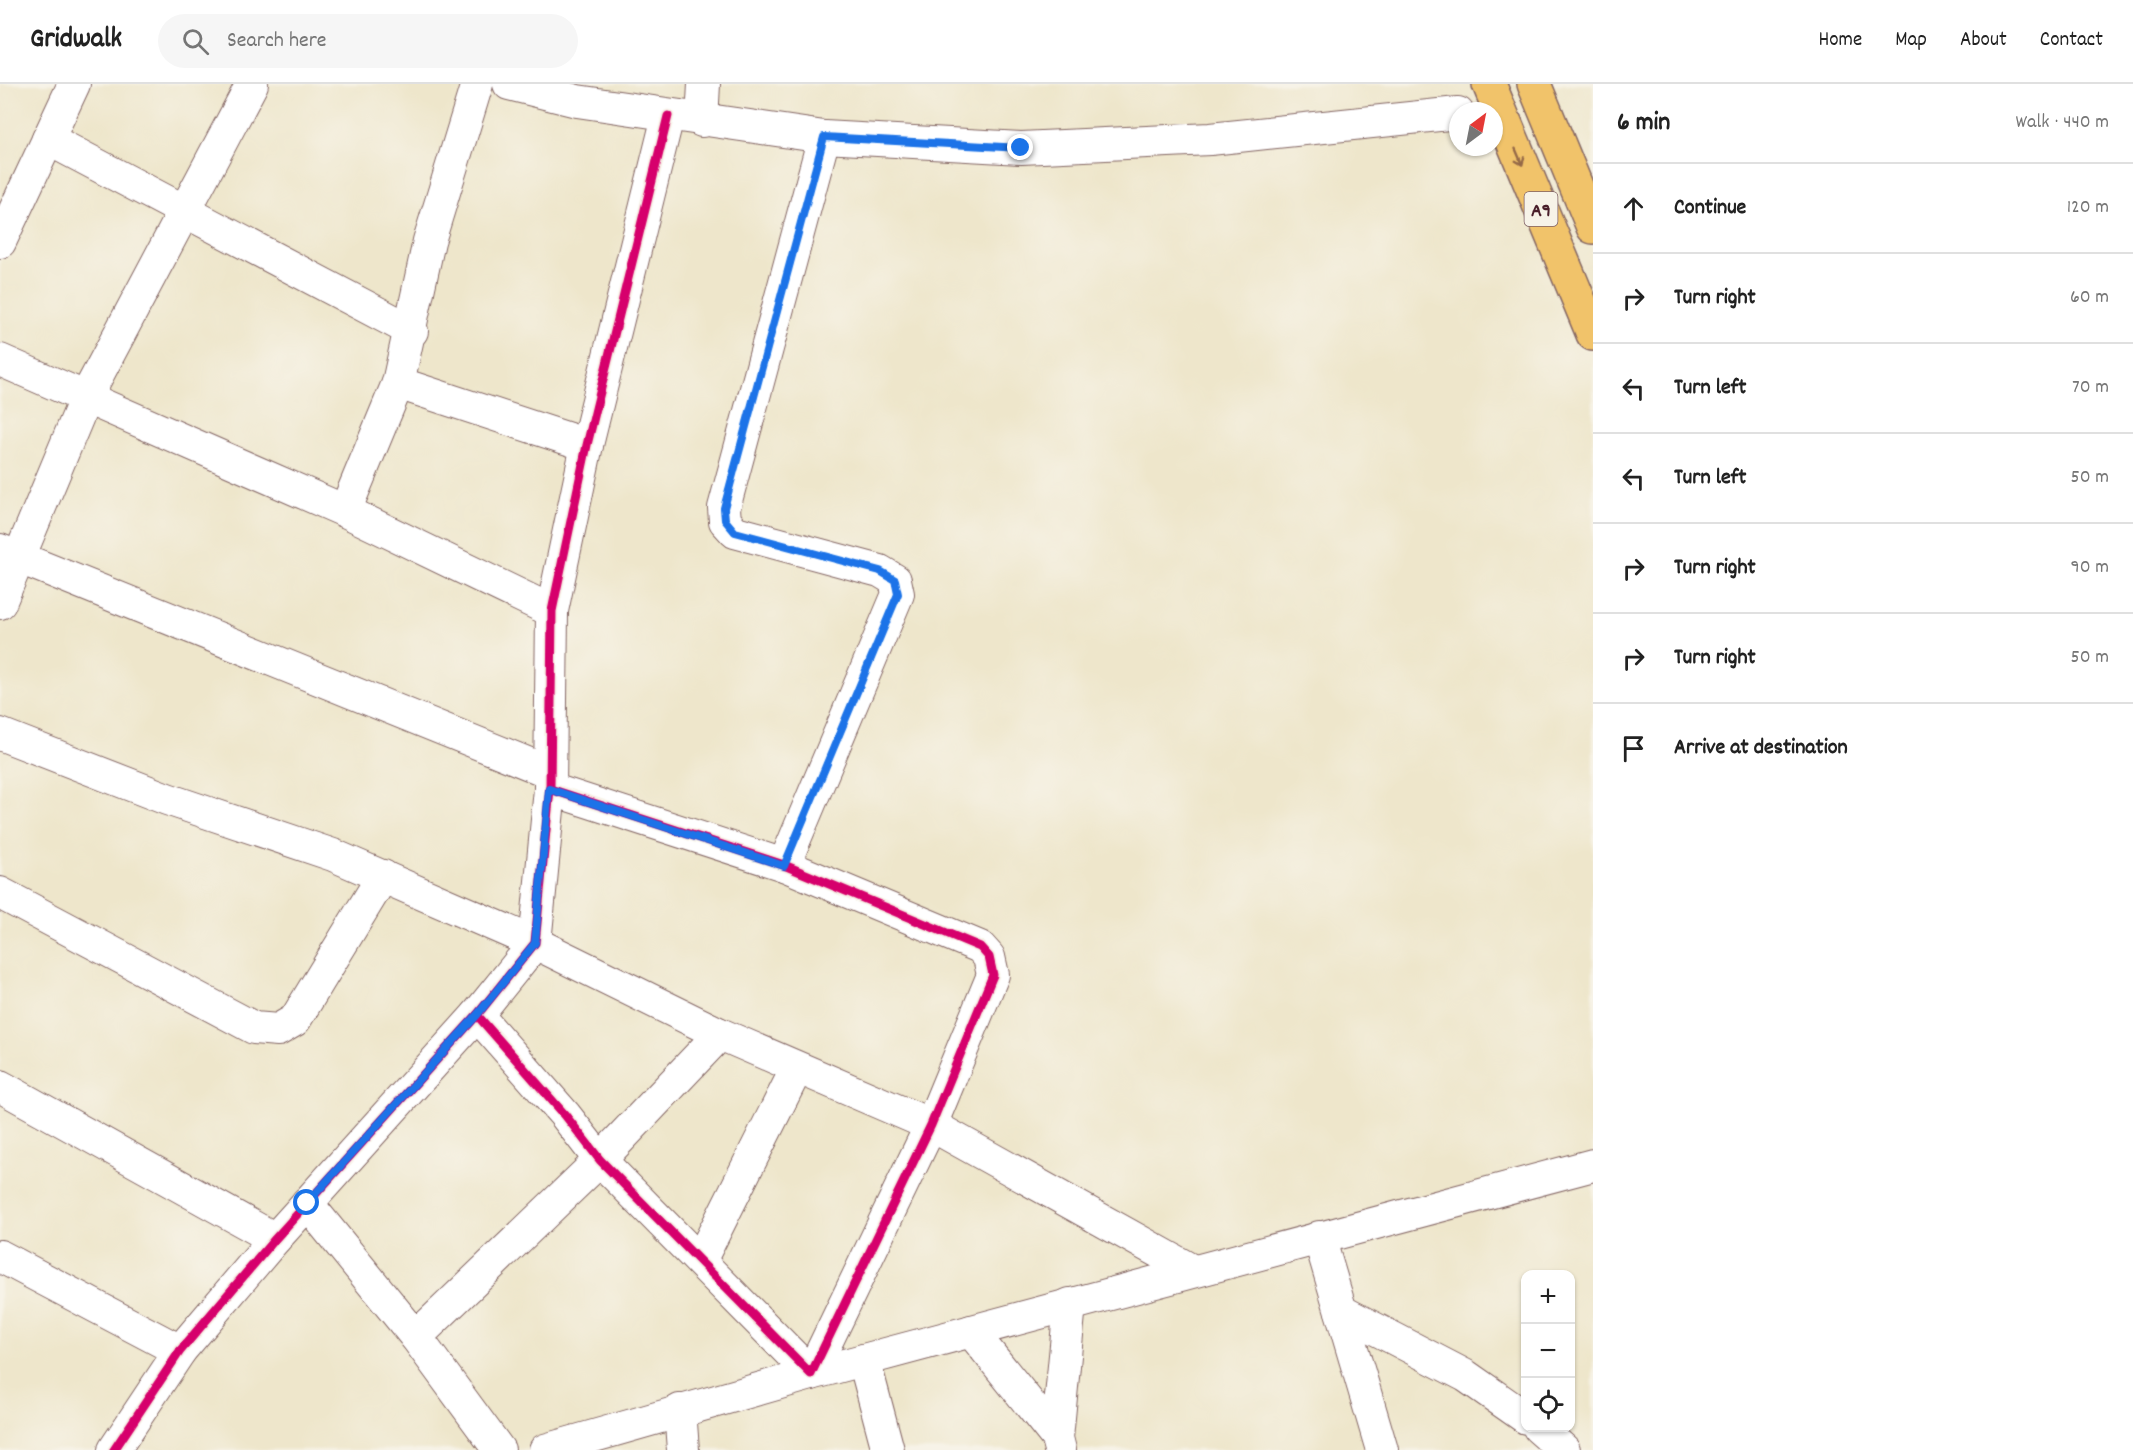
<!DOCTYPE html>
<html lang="en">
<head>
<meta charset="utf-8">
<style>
  body { margin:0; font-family:Dekko,sans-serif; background:#f6f6f6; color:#222 }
  .controls { position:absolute; right:18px; bottom:18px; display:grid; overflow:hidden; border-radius:12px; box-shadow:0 2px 4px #0004 }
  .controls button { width:54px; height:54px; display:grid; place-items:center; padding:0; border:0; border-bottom:2px solid #e0e0e0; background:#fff; color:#222; font:30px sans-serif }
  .compass { position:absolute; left:1449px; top:18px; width:54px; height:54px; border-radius:50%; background:#fff; box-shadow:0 2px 4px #0004; rotate:32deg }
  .stop { position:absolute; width:18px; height:18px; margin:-14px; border:4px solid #1a73e8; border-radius:50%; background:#fff }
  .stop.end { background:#1a73e8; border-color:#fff; box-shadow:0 2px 6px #0008 }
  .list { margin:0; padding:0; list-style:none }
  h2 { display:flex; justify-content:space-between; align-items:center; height:78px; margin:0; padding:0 24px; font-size:26px }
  h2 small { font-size:20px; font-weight:400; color:#767676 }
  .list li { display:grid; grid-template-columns:39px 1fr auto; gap:18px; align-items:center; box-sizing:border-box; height:90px; padding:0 24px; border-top:2px solid #e0e0e0 }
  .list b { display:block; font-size:22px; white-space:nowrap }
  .list em { font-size:20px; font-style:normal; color:#767676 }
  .icon { flex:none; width:33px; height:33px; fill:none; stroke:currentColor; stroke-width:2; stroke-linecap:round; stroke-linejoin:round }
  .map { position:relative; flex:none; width:1593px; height:1366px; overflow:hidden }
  header { display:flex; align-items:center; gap:36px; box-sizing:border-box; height:84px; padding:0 30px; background:#fff; border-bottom:2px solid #e0e0e0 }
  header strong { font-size:28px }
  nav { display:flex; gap:33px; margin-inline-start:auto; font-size:21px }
  .search { width:420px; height:54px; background:#f6f6f6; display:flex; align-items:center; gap:15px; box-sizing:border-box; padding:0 21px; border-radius:33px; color:#767676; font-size:22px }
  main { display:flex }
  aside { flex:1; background:#fff }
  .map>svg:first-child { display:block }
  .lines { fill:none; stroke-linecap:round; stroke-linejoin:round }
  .minor-casing { stroke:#836563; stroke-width:34 }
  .trunk-casing { stroke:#836563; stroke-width:36 }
  .minor { stroke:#fff; stroke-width:32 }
  .trunk { stroke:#f1c36a; stroke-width:33 }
  .cycleway-casing { stroke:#f7f3e8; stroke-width:13 }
  .cycleway { stroke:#d6006c; stroke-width:9 }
  .oneway { stroke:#956947 }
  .route { stroke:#1a73e8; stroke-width:8 }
  .labels { text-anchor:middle; stroke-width:4.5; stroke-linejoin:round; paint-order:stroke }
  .shield { fill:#f7f3e8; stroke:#7e5f64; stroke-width:1.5 }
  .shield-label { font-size:20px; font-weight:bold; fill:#4a1f2b }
</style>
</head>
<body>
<header>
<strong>Gridwalk</strong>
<div class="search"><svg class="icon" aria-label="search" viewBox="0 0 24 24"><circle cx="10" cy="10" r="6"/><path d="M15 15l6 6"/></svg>Search here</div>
<nav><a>Home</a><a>Map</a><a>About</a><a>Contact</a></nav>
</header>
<main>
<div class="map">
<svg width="1593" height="1366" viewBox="0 0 1593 1366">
  <rect width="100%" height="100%" fill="#f7f3e8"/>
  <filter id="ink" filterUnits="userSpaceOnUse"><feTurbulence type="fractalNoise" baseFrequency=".0167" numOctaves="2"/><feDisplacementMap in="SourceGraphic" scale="12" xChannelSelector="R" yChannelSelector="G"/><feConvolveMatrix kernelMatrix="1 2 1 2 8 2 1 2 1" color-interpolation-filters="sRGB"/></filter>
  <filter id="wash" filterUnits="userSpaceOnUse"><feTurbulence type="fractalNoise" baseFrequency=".008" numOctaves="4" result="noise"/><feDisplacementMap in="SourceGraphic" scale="24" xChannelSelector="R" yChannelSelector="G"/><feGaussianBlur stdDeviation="1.35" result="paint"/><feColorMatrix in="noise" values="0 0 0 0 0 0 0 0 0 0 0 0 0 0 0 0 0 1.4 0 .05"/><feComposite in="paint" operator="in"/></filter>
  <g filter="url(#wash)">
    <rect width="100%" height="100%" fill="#eee6cb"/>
  </g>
  <g filter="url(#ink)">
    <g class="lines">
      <g class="minor-casing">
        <g id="minor">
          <polyline points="509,0 577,17 824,53 1021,64 1210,55 1458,29"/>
          <polyline points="702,37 704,0"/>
          <polyline points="48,55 412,247"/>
          <polyline points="0,158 74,0"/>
          <polyline points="0,276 345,427 552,527"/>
          <polyline points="398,299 587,361"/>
          <polyline points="345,427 398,299 429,157 477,0"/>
          <polyline points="0,466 549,688"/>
          <polyline points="0,519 86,313 252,0"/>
          <polyline points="0,650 167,715 333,771 535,859 720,950 931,1041 1193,1187"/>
          <polyline points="784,781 898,510 895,496 880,487 735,448 725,437 724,424 824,53"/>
          <polyline points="0,809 254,944 278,946 295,936 383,792"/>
          <polyline points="477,931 565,1031 600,1076 811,1290 931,1041 993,891 989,873 980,863 784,781 550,705"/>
          <polyline points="0,1002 275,1155"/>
          <polyline points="307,1119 416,1253 499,1366"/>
          <polyline points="1319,1153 1382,1366"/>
          <polyline points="0,1172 180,1267"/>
          <polyline points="700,1177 797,984"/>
          <polyline points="1341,1227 1466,1292 1526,1334"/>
          <polyline points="971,1247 1057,1354"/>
          <polyline points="416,1253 600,1076 720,950"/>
          <polyline points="864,1276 888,1366"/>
          <polyline points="680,1326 683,1366"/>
          <polyline points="1539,1344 1564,1366"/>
          <polyline points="114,1366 180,1267 275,1155 477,931 535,859 550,705 552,527 587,361 668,32"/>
          <polyline points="545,1366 811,1290 1593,1081"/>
          <polyline points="1060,1366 1057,1354 1070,1220"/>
        </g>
      </g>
      <g class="trunk-casing">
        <g id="trunk">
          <polyline points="1489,0 1593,250"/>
          <polyline points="1534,0 1593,143"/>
        </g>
      </g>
      <use href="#minor" class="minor"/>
      <use href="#trunk" class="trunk"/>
      <g class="cycleway-casing">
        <g id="cycleway">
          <polyline points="477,931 565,1031 600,1076 811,1290 931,1041 993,891 989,873 980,863 784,781 550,705"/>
          <polyline points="114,1366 180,1267 275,1155 477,931 535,859 550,705 552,527 587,361 668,32"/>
        </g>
      </g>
      <use href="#cycleway" class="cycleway"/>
    </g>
    <defs><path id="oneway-shaft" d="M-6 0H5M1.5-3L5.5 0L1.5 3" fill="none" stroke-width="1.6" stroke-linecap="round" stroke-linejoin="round" transform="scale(1.5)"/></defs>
    <use class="oneway" href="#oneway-shaft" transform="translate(1519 73) rotate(67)"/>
  </g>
  <g class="lines" filter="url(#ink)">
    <polyline class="route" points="307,1119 477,931 535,859 549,705 784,782 898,510 895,496 880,487 735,448 725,436 724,424 824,53 1021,64"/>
  </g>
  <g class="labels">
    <rect class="shield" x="1524.5" y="108" width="33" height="34" rx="4.5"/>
    <g class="shield-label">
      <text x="1541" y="132">A9</text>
    </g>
  </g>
</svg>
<div class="controls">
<button>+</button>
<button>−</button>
<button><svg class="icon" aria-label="locate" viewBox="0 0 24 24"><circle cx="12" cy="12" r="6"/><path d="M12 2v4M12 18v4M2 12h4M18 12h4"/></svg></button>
</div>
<svg class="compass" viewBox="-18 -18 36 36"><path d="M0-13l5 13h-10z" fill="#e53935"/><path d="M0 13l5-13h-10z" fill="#767676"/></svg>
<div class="stop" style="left:307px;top:1119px"></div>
<div class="stop end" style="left:1021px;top:64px"></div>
</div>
<aside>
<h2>6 min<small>Walk · 440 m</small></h2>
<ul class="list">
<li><svg class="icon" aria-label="ahead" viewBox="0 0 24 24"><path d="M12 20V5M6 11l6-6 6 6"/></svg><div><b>Continue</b></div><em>120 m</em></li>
<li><svg class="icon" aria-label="right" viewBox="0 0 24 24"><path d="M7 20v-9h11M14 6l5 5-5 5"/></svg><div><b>Turn right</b></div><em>60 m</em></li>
<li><svg class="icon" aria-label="left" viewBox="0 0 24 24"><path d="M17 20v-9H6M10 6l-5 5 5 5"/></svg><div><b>Turn left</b></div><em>70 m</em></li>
<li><svg class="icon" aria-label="left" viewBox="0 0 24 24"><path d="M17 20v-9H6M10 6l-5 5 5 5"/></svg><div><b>Turn left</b></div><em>50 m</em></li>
<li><svg class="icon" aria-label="right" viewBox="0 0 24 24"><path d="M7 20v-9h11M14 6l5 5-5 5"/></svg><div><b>Turn right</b></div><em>90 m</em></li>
<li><svg class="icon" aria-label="right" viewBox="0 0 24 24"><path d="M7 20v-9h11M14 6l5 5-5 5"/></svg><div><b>Turn right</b></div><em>50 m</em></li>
<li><svg class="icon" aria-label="arrive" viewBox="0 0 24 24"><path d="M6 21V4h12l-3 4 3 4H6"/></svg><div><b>Arrive at destination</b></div></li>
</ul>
</aside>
</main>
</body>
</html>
